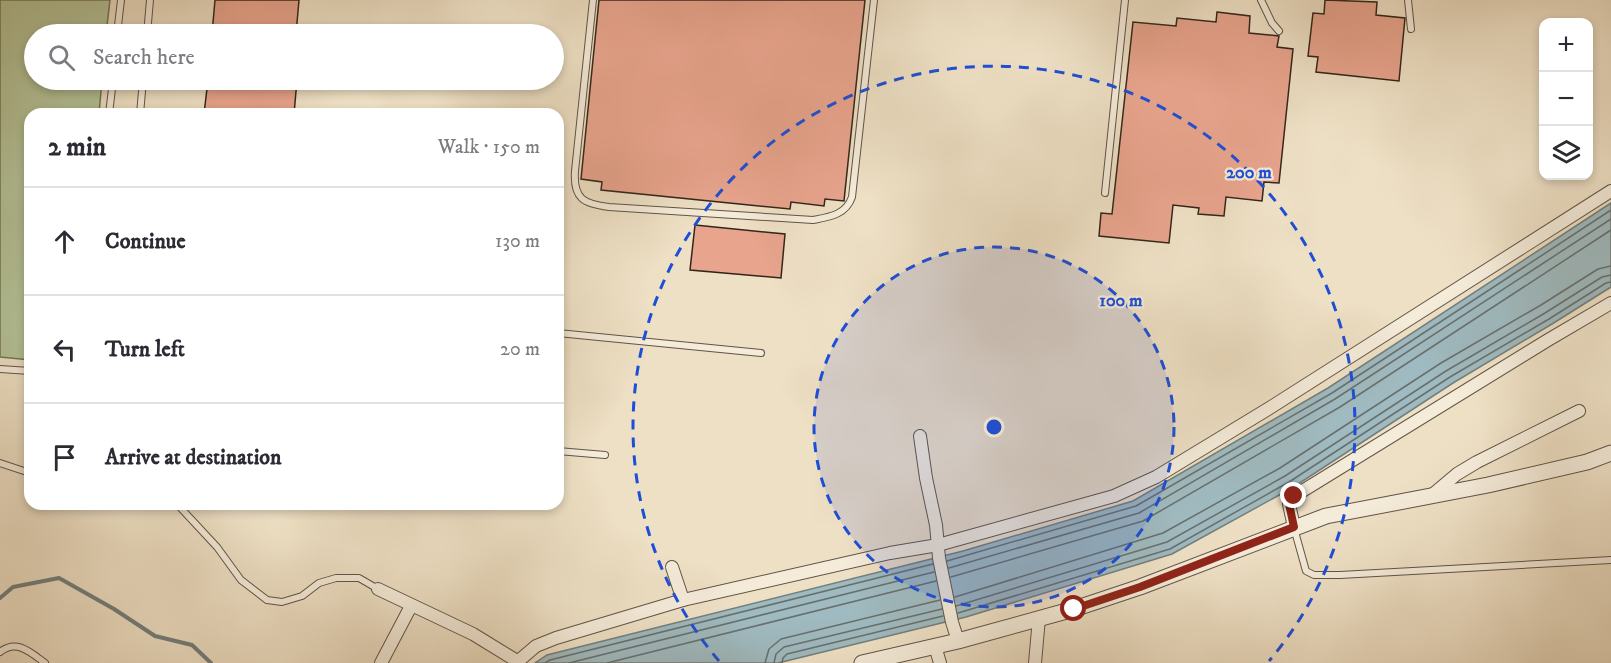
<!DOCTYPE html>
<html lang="en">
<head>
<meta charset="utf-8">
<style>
  body { margin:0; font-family:"IM FELL DW Pica",serif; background:#f7f7f7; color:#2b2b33 }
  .controls { position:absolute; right:18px; top:18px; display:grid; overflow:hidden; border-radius:12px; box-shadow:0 3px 9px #0003 }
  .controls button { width:54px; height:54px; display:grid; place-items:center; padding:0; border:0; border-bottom:2px solid #e1e1e2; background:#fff; color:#2b2b33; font:30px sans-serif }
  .stop { position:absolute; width:18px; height:18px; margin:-14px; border:4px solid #8f2418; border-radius:50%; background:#fff }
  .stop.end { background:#8f2418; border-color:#fff; box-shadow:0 2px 6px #0008 }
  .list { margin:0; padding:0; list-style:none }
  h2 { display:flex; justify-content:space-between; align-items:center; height:78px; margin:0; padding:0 24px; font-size:26px }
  h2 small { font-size:20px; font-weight:400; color:#7c7c81 }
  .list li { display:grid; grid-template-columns:39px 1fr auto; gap:18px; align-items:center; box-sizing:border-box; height:108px; padding:0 24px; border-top:2px solid #e1e1e2 }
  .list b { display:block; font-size:22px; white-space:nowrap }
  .list em { font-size:20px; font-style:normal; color:#7c7c81 }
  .icon { flex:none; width:33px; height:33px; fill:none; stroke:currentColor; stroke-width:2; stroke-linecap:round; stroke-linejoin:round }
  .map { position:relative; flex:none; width:1611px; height:663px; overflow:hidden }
  .search { position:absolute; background:#fff; box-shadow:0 3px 9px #0003; left:24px; top:24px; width:540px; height:66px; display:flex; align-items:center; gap:15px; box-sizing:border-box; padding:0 21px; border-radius:33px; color:#7c7c81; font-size:22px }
  .panel { position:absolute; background:#fff; box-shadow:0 3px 9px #0003; left:24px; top:108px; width:540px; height:402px; border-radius:18px }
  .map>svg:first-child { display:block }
  .green { fill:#b4c398; stroke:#73745a; stroke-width:1.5 }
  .water { fill:#9fbac0; stroke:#737f7e; stroke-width:1.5 }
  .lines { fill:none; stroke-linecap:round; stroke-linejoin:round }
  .shore { stroke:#68706e; stroke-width:1.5 }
  .stream { stroke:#737f7e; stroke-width:4 }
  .building { fill:#e8a48d; stroke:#32261b; stroke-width:1.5 }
  .service-casing { stroke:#615446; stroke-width:8 }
  .minor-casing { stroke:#615446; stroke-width:14 }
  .tertiary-casing { stroke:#615446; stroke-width:17 }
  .service { stroke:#f4ebd9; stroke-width:6 }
  .minor { stroke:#f4ebd9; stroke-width:12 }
  .tertiary { stroke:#f4ebd9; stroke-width:15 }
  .route { stroke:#8f2418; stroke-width:8 }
  .ring { fill:none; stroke:#1d4ed8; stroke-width:3; stroke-dasharray:10 8 }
  .centre { fill:#1d4ed8; stroke:#f4ebd9; stroke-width:3 }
  .ring-label { font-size:18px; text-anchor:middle; font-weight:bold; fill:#1d4ed8; stroke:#f4ebd9; stroke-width:4.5; stroke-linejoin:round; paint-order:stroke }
</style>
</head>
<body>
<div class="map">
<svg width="1611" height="663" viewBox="0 0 1611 663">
  <rect width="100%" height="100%" fill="#eee0c5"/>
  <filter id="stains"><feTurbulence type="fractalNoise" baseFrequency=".00333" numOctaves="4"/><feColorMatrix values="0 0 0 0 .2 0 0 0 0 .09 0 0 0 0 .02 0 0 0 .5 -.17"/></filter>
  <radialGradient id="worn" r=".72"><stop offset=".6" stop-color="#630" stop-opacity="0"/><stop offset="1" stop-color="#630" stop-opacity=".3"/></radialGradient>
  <polygon class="green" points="0,0 110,0 106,34 34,34 34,80 102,80 99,114 30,114 30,360 0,357"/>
  <polygon class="water" points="1611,203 1611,287 1552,324 1453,383 1292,488 1172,554 966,617 778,663 535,663 547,655 963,551 1133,501 1328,388"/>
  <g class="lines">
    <g class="shore">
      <polyline points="947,561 1136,506 1332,393 1611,210"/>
      <polyline points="949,568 1139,513 1335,399 1611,219"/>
      <polyline points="951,577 1143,521 1340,407 1611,230"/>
      <polyline points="955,597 1163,533 1280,468 1441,363 1541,305 1598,269 1611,266"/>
      <polyline points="956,606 1167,542 1285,476 1446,371 1545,313 1602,277 1611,275"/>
      <polyline points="958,613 1170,549 1289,482 1450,377 1549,319 1606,283 1611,282"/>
      <polyline points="545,663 550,660 933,564"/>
      <polyline points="569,663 934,572"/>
      <polyline points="607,663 936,581"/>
      <polyline points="765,663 769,649 781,639 940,600"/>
      <polyline points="774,663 776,654 784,647 942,609"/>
      <polyline points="782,663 783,658 787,654 943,616"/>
    </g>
    <polyline class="stream" points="0,598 13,587 59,578 114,609 155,636 192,645 211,663"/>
  </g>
  <g class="building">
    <polygon points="215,0 299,0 296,34 212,34"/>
    <polygon points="599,0 865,0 844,201 825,199 824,206 791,202 790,209 601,190 602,182 581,179"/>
    <polygon points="1325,0 1377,2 1376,15 1405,18 1399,81 1316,72 1318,57 1308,56 1313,13 1324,14"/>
    <polygon points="1217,12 1250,16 1249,33 1279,36 1277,47 1293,49 1279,183 1264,182 1262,201 1226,197 1224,216 1198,214 1199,208 1173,205 1169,243 1099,236 1101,213 1112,214 1133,22 1176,26 1177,18 1216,22"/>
    <polygon points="208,80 297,80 294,114 204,114"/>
    <polygon points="695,225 785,234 781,278 690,270"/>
  </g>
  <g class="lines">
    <g class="service-casing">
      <g id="service">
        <path d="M593,0L575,171C573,199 584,204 609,207L813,220C829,217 846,215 852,197L874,0"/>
        <polyline points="1261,0 1272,23 1279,31"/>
        <polyline points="1408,0 1411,29"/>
        <polyline points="117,34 121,0"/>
        <polyline points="147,34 150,0"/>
        <polyline points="109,114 113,80"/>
        <polyline points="140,114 143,80"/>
        <polyline points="1105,193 1125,0"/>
        <polyline points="558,333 761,353"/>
        <polyline points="0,369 30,371"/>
        <polyline points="558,451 605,455"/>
        <polyline points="0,463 30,473"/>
        <polyline points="177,504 217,547 241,580 267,600 282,602 302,596 319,583 336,578 359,578 378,589"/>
        <polyline points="1294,528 1306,571 1314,575 1340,575 1611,560"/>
        <path d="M0,652C17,639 30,652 45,663"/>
      </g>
    </g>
    <g class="minor-casing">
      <g id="minor">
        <polyline points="920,436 926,478 936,525 939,558 952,622 958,641"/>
        <polyline points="1432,495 1457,474 1477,462 1579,411"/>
        <polyline points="1294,527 1289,504 1291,498 1548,340 1611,303"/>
        <polyline points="672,567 683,600"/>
        <polyline points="378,589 473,634 517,661"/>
        <polyline points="935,646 940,663"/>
        <polyline points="381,663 411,606"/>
        <polyline points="516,663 536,646 556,638 683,600 890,553 938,545 1114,496 1156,477 1268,409 1611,191"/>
        <polyline points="1035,663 1039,618"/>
      </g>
    </g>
    <g class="tertiary-casing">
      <polyline id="tertiary" points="862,663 958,641 1074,609 1140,587 1326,516 1488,485 1587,462 1611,453"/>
    </g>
    <use href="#service" class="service"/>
    <use href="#minor" class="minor"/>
    <use href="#tertiary" class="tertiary"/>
  </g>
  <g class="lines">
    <polyline class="route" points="1074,609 1140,587 1294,527 1289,504 1291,498 1294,496"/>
  </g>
  <circle cx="994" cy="427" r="180" fill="#1d4ed8" fill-opacity=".12"/>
  <g class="ring">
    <circle cx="994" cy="427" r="180"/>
    <path d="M719 661A361 361 0 1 1 1269 661"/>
  </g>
  <circle cx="994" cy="427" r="9" class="centre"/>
  <g class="ring-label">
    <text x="1249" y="178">200 m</text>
    <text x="1121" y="306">100 m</text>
  </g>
  <rect width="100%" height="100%" filter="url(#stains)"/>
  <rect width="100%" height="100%" fill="url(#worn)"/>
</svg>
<div class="controls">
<button>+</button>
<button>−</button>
<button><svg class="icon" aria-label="layers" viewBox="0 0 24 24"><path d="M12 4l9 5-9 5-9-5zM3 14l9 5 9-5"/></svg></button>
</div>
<div class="stop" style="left:1074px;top:609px"></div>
<div class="stop end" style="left:1294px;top:496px"></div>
<div class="search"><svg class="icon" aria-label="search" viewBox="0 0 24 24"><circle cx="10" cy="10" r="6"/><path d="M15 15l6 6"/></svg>Search here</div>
<section class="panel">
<h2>2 min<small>Walk · 150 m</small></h2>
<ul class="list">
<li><svg class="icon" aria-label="ahead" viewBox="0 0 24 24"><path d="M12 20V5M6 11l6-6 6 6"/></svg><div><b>Continue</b></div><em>130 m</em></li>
<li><svg class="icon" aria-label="left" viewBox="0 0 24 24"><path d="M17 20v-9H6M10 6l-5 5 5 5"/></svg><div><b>Turn left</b></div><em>20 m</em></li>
<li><svg class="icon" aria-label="arrive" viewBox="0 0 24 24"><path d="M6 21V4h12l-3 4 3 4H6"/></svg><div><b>Arrive at destination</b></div></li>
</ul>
</section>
</div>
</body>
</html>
